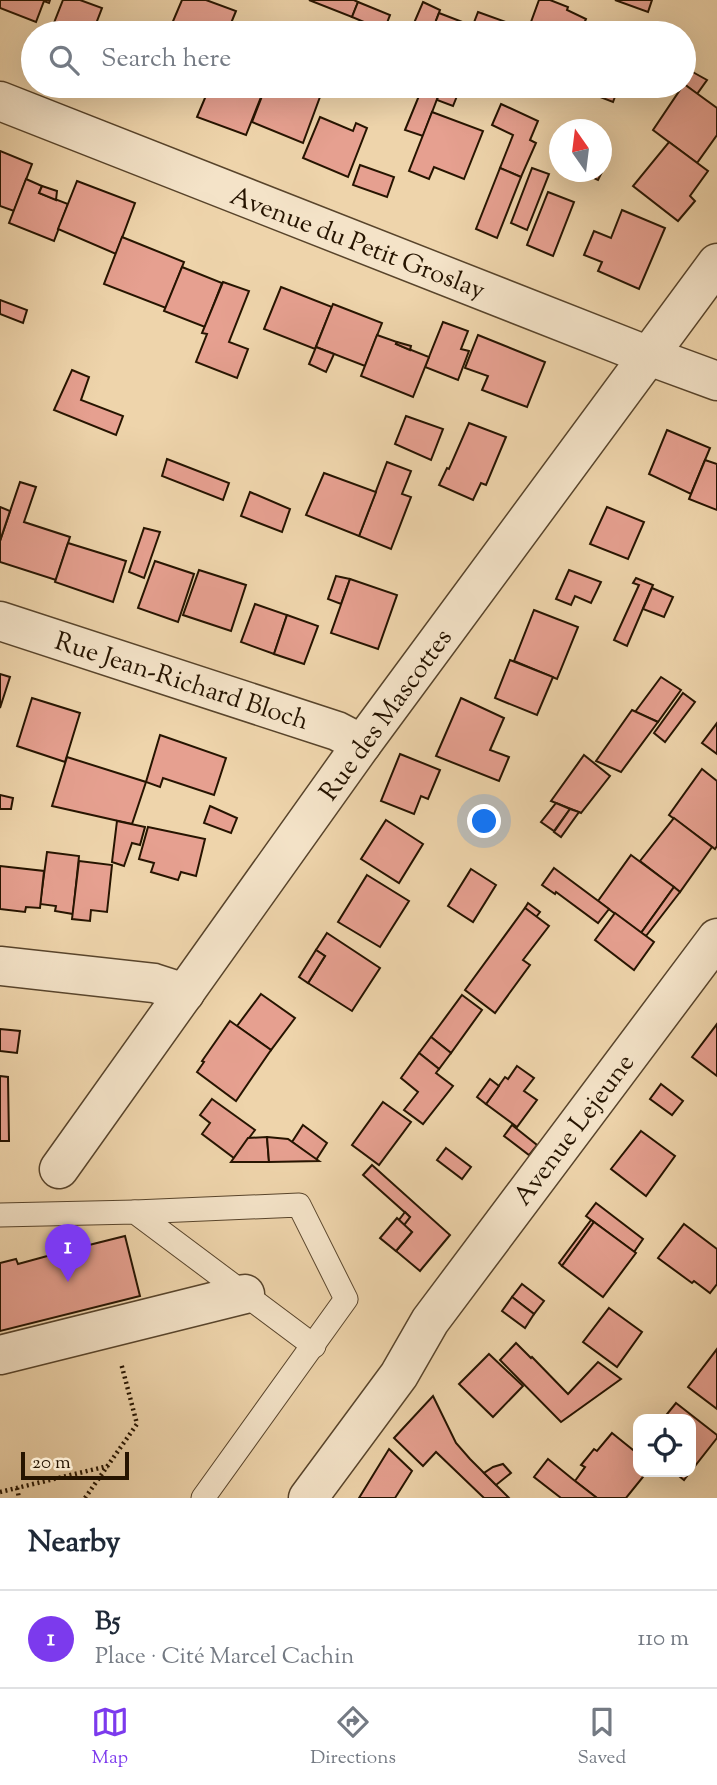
<!DOCTYPE html>
<html lang="en">
<head>
<meta charset="utf-8">
<style>
  body { margin:0; font-family:"Sorts Mill Goudy",serif; background:#f2f2f3; color:#1f2937 }
  .controls { position:absolute; right:21px; bottom:21px; display:grid; overflow:hidden; border-radius:14px; box-shadow:0 7px 28px #0002 }
  .controls button { width:63px; height:63px; display:grid; place-items:center; padding:0; border:0; border-bottom:2px solid #e0e1e3; background:#fff; color:#1f2937; font:35px sans-serif }
  .compass { position:absolute; left:549px; top:119px; width:63px; height:63px; border-radius:50%; background:#fff; box-shadow:0 7px 28px #0002; rotate:346deg }
  .scale { position:absolute; left:21px; bottom:18px; width:108px; box-sizing:border-box; padding-left:7px; border:4px solid #261400; border-top:0; font-size:19px; line-height:24px; white-space:nowrap; color:#261400; -webkit-text-stroke:5px #f4e3c8; paint-order:stroke }
  .you { position:absolute; left:485px; top:822px; width:24px; height:24px; margin:-18px; border:5px solid #fff; border-radius:50%; background:#1a73e8; box-shadow:0 0 0 10px #1a73e833 }
  .badge { display:grid; place-items:center; width:46px; height:46px; border-radius:50%; background:#7c3aed; color:#fff; font-size:23px; font-weight:700 }
  .pin { position:absolute; translate:-50% -58px; filter:drop-shadow(0 2px 4px #0008) }
  .pin::after { content:''; position:absolute; top:37px; width:24px; height:21px; background:inherit; clip-path:polygon(0 0,100% 0,50% 100%) }
  .list { margin:0; padding:0; list-style:none }
  h2 { display:flex; justify-content:space-between; align-items:center; height:91px; margin:0; padding:0 28px; font-size:30px }
  h2 small { font-size:23px; font-weight:400; color:#747a83 }
  .list li { display:grid; grid-template-columns:46px 1fr auto; gap:21px; align-items:center; box-sizing:border-box; height:98px; padding:0 28px; border-top:2px solid #e0e1e3 }
  .list b { display:block; font-size:26px; white-space:nowrap }
  .list p { margin:0; font-size:23px; white-space:nowrap; color:#747a83 }
  .list em { font-size:23px; font-style:normal; color:#747a83 }
  .icon { flex:none; width:38px; height:38px; fill:none; stroke:currentColor; stroke-width:2; stroke-linecap:round; stroke-linejoin:round }
  .map { position:relative; flex:none; width:717px; height:1498px; overflow:hidden }
  .search { position:absolute; background:#fff; box-shadow:0 7px 28px #0002; left:21px; right:21px; top:21px; height:77px; display:flex; align-items:center; gap:18px; box-sizing:border-box; padding:0 24px; border-radius:38px; color:#747a83; font-size:26px }
  .sheet { height:189px; background:#fff }
  nav { display:flex; justify-content:space-around; align-items:center; box-sizing:border-box; height:98px; border-top:2px solid #e0e1e3; background:#fff; font-size:19px; color:#747a83 }
  nav a { display:grid; justify-items:center; gap:4px }
  nav .on { color:#7c3aed }
  .map>svg:first-child { display:block }
  .building { fill:#e6a090; stroke:#261400; stroke-width:2 }
  .lines { fill:none; stroke-linecap:round; stroke-linejoin:round }
  .lane-casing { stroke:#58442b; stroke-width:25 }
  .street-casing { stroke:#58442b; stroke-width:41 }
  .path { stroke:#261400; stroke-width:4.5; stroke-dasharray:2 3.5; stroke-linecap:butt }
  .lane { stroke:#f4e3c8; stroke-width:23 }
  .street { stroke:#f4e3c8; stroke-width:38 }
  .labels { text-anchor:middle; stroke-width:7; stroke-linejoin:round; paint-order:stroke }
  .street-label { font-size:26px; fill:#261400; stroke:#f4e3c8 }
</style>
</head>
<body>
<div class="map">
<svg width="717" height="1498" viewBox="0 0 717 1498">
  <rect width="100%" height="100%" fill="#eed4ab"/>
  <filter id="stains"><feTurbulence type="fractalNoise" baseFrequency=".00286" numOctaves="4"/><feColorMatrix values="0 0 0 0 .2 0 0 0 0 .09 0 0 0 0 .02 0 0 0 .5 -.17"/></filter>
  <radialGradient id="worn" r=".72"><stop offset=".6" stop-color="#630" stop-opacity="0"/><stop offset="1" stop-color="#630" stop-opacity=".3"/></radialGradient>
  <g class="building">
    <polygon points="0,0 50,0 49,3 44,1 36,22 0,8"/>
    <polygon points="63,0 80,0 102,8 94,29 104,33 50,33"/>
    <polygon points="182,0 206,0 236,11 227,33 168,33"/>
    <polygon points="309,0 354,0 358,2 352,17"/>
    <polygon points="539,0 550,0 568,7 567,10 586,19 580,33 527,33"/>
    <polygon points="615,0 652,0 648,12"/>
    <polygon points="358,2 390,15 383,33 374,31 376,27 352,17"/>
    <polygon points="423,2 440,10 432,31 414,23"/>
    <polygon points="478,12 528,30 527,33 470,33"/>
    <polygon points="439,13 473,26 470,33 439,33 432,31"/>
    <polygon points="416,24 432,31 438,33 413,33"/>
    <polygon points="647,25 663,32 663,33 639,33 641,30 645,31"/>
    <polygon points="689,70 707,80 697,94 684,84"/>
    <polygon points="684,84 717,108 717,135 697,163 653,130"/>
    <polygon points="119,86 139,86 137,92"/>
    <polygon points="210,86 261,86 265,87 246,135 197,117"/>
    <polygon points="266,86 324,86 303,143 252,122"/>
    <polygon points="423,86 442,86 423,136 405,130"/>
    <polygon points="442,86 461,86 453,106 437,100"/>
    <polygon points="535,86 558,86 555,93"/>
    <polygon points="572,86 619,86 613,102"/>
    <polygon points="501,104 538,121 530,140 536,143 521,177 500,168 513,135 492,125"/>
    <polygon points="432,112 483,131 464,179 434,167 429,179 409,171"/>
    <polygon points="320,117 353,131 356,123 367,128 348,177 303,158"/>
    <polygon points="669,142 708,171 690,196 695,201 678,221 633,186"/>
    <polygon points="0,151 32,164 14,211 0,206"/>
    <polygon points="602,163 605,166 598,180 585,174 586,172 602,172"/>
    <polygon points="360,165 394,177 387,197 353,185"/>
    <polygon points="500,168 521,177 497,238 476,229"/>
    <polygon points="532,168 549,174 527,230 511,223"/>
    <polygon points="26,179 42,186 39,193 68,204 54,241 9,223"/>
    <polygon points="77,181 135,203 116,254 58,229"/>
    <polygon points="42,186 57,191 56,200 39,193"/>
    <polygon points="548,192 574,202 553,256 527,245"/>
    <polygon points="622,210 665,228 639,289 598,271 602,262 584,255 594,231 611,238"/>
    <polygon points="122,237 184,262 166,308 104,284"/>
    <polygon points="182,267 222,283 205,327 164,311"/>
    <polygon points="223,282 249,291 229,342 248,349 237,378 196,362 207,334 202,333"/>
    <polygon points="281,287 332,307 315,349 264,329"/>
    <polygon points="0,300 27,310 23,323 0,314"/>
    <polygon points="333,304 382,323 365,366 316,347"/>
    <polygon points="443,322 468,331 461,349 469,351 458,380 425,367"/>
    <polygon points="377,335 397,342 396,344 429,357 413,397 361,376"/>
    <polygon points="478,335 545,362 527,407 482,390 488,376 465,368"/>
    <polygon points="397,342 411,346 410,350 396,344"/>
    <polygon points="316,347 334,354 326,372 309,364"/>
    <polygon points="72,370 89,377 81,400 123,416 116,435 54,410"/>
    <polygon points="406,416 443,429 431,460 395,444"/>
    <polygon points="469,423 506,437 486,485 481,483 473,500 439,485 447,468 449,469"/>
    <polygon points="667,430 710,448 691,494 649,474"/>
    <polygon points="167,459 229,483 223,500 162,476"/>
    <polygon points="705,460 717,464 717,510 689,499"/>
    <polygon points="387,462 411,471 402,494 411,497 391,549 359,536"/>
    <polygon points="324,473 376,492 359,536 306,515"/>
    <polygon points="20,482 36,487 24,522 70,537 56,580 0,562 0,541"/>
    <polygon points="250,492 290,509 282,532 241,516"/>
    <polygon points="0,507 10,511 0,541"/>
    <polygon points="607,507 644,522 628,559 590,544"/>
    <polygon points="144,528 160,532 144,578 129,572"/>
    <polygon points="68,543 126,561 113,602 55,582"/>
    <polygon points="155,561 194,574 178,622 138,608"/>
    <polygon points="199,570 246,585 231,631 183,615"/>
    <polygon points="569,570 601,582 591,603 575,596 571,605 556,599"/>
    <polygon points="336,576 350,579 341,604 328,599"/>
    <polygon points="636,578 653,585 627,646 614,640 639,585 633,583"/>
    <polygon points="350,579 397,595 378,649 331,633"/>
    <polygon points="652,588 673,597 664,617 643,609"/>
    <polygon points="255,604 287,615 274,654 241,642"/>
    <polygon points="534,610 578,627 557,679 514,661"/>
    <polygon points="287,615 318,626 304,664 274,654"/>
    <polygon points="510,660 553,677 537,715 495,698"/>
    <polygon points="0,674 10,677 0,708"/>
    <polygon points="661,677 681,690 658,722 635,712"/>
    <polygon points="683,693 695,702 665,742 654,733"/>
    <polygon points="32,698 80,713 65,762 17,746"/>
    <polygon points="461,698 504,718 490,750 509,757 499,781 436,756"/>
    <polygon points="632,710 658,722 621,772 596,761"/>
    <polygon points="717,723 717,754 702,743"/>
    <polygon points="160,735 226,758 214,795 163,778 160,787 146,782"/>
    <polygon points="400,754 440,770 428,799 421,796 414,814 381,801"/>
    <polygon points="584,755 610,776 581,813 551,801"/>
    <polygon points="67,757 146,782 132,824 52,806"/>
    <polygon points="702,769 717,781 717,846 715,849 669,815"/>
    <polygon points="0,795 13,798 11,809 0,809"/>
    <polygon points="556,803 570,809 554,831 541,822"/>
    <polygon points="210,806 237,818 231,833 204,823"/>
    <polygon points="570,809 579,812 561,837 554,832"/>
    <polygon points="674,818 712,847 680,892 640,861"/>
    <polygon points="386,820 423,844 399,883 361,859"/>
    <polygon points="117,821 145,827 140,845 132,843 124,866 112,862"/>
    <polygon points="148,827 205,839 196,876 181,872 178,880 151,872 154,863 139,859"/>
    <polygon points="47,852 79,856 73,914 55,911 56,906 40,904"/>
    <polygon points="631,855 674,887 641,933 598,901"/>
    <polygon points="79,861 112,865 107,912 91,910 90,921 72,919"/>
    <polygon points="0,866 44,871 40,908 26,907 25,912 0,909"/>
    <polygon points="554,868 609,909 598,923 556,892 555,894 542,885"/>
    <polygon points="471,869 496,885 473,922 448,906"/>
    <polygon points="367,875 409,901 380,947 338,922"/>
    <polygon points="674,887 680,892 646,936 641,933"/>
    <polygon points="528,903 540,912 536,917 525,908"/>
    <polygon points="525,908 549,926 523,960 530,965 495,1013 465,990"/>
    <polygon points="615,913 654,942 634,970 595,940"/>
    <polygon points="327,933 380,968 352,1011 308,983 325,956 316,950"/>
    <polygon points="316,950 325,956 308,983 299,977"/>
    <polygon points="261,994 295,1018 271,1050 237,1026"/>
    <polygon points="462,995 482,1010 451,1053 431,1037"/>
    <polygon points="230,1021 271,1050 236,1101 197,1072 204,1062 202,1061"/>
    <polygon points="717,1024 717,1076 692,1057"/>
    <polygon points="0,1029 20,1031 17,1053 0,1051"/>
    <polygon points="431,1037 451,1053 439,1069 419,1053"/>
    <polygon points="419,1053 439,1069 436,1073 453,1086 423,1124 404,1110 418,1092 401,1078"/>
    <polygon points="517,1066 534,1078 524,1091 537,1100 517,1127 486,1104 505,1077 508,1079"/>
    <polygon points="0,1076 8,1077 9,1141 0,1141"/>
    <polygon points="490,1079 499,1086 486,1104 477,1097"/>
    <polygon points="661,1084 683,1101 672,1115 650,1099"/>
    <polygon points="212,1099 255,1130 234,1158 202,1134 210,1123 200,1115"/>
    <polygon points="383,1102 411,1122 379,1165 352,1145"/>
    <polygon points="303,1125 327,1143 316,1160 292,1142"/>
    <polygon points="512,1125 537,1145 529,1155 504,1136"/>
    <polygon points="641,1131 675,1156 646,1196 611,1169"/>
    <polygon points="267,1137 269,1162 231,1162 248,1138"/>
    <polygon points="267,1137 288,1139 319,1161 269,1162"/>
    <polygon points="446,1148 471,1167 462,1179 437,1160"/>
    <polygon points="372,1165 450,1235 420,1271 396,1251 412,1232 404,1225 410,1217 363,1175"/>
    <polygon points="596,1203 643,1239 634,1252 586,1216"/>
    <polygon points="405,1212 410,1217 404,1225 399,1220"/>
    <polygon points="397,1218 412,1232 396,1251 380,1238"/>
    <polygon points="591,1220 594,1222 562,1266 559,1263"/>
    <polygon points="594,1222 636,1253 603,1297 562,1266"/>
    <polygon points="684,1224 717,1249 717,1284 710,1293 694,1281 692,1283 658,1258"/>
    <polygon points="125,1236 140,1296 0,1331 0,1263 16,1259 18,1264 73,1249 73,1245 88,1241 89,1245"/>
    <polygon points="522,1284 544,1301 534,1314 512,1297"/>
    <polygon points="512,1297 534,1314 525,1328 502,1311"/>
    <polygon points="609,1308 642,1332 617,1367 583,1342"/>
    <polygon points="516,1343 531,1358 532,1357 568,1394 598,1362 621,1379 561,1422 500,1360"/>
    <polygon points="717,1349 717,1409 688,1387"/>
    <polygon points="489,1354 523,1386 493,1417 459,1384"/>
    <polygon points="433,1396 456,1443 470,1459 509,1498 484,1498 436,1452 423,1466 394,1438"/>
    <polygon points="676,1403 717,1435 717,1438 691,1471 691,1419 663,1419"/>
    <polygon points="612,1433 638,1454 638,1472 647,1472 626,1498 597,1498 575,1481 585,1467 581,1465 594,1449 597,1451"/>
    <polygon points="389,1449 412,1471 395,1498 359,1498"/>
    <polygon points="548,1459 575,1481 597,1498 561,1498 534,1477"/>
    <polygon points="503,1464 511,1473 496,1485 484,1473 493,1467"/>
    <polygon points="674,1472 690,1472 684,1480"/>
  </g>
  <g class="lines">
    <g class="lane-casing">
      <g id="lane">
        <polyline points="135,1212 299,1205 346,1299 203,1498"/>
        <polyline points="0,1215 135,1212 314,1346"/>
      </g>
    </g>
    <g class="street-casing">
      <g id="street">
        <polyline points="0,101 649,356 717,381"/>
        <polyline points="0,621 337,731 362,744"/>
        <polyline points="0,966 154,983 185,993"/>
        <polyline points="59,1169 362,744 717,263"/>
        <polyline points="0,1355 245,1294"/>
        <polyline points="308,1498 399,1375 430,1321 717,938"/>
      </g>
    </g>
    <g class="path">
      <polyline points="17,1488 19,1498"/>
      <polyline points="0,1492 108,1466"/>
      <polyline points="85,1498 137,1424 121,1363"/>
    </g>
    <use href="#lane" class="lane"/>
    <use href="#street" class="street"/>
  </g>
  <g class="labels">
    <g class="street-label">
      <text transform="translate(358 242) rotate(21)" y="9">Avenue du Petit Groslay</text>
      <text transform="translate(182 680) rotate(18)" y="9">Rue Jean-Richard Bloch</text>
      <text transform="translate(385 714) rotate(-54)" y="9">Rue des Mascottes</text>
      <text transform="translate(573 1129) rotate(-53)" y="9">Avenue Lejeune</text>
    </g>
  </g>
  <rect width="100%" height="100%" filter="url(#stains)"/>
  <rect width="100%" height="100%" fill="url(#worn)"/>
</svg>
<div class="controls">
<button><svg class="icon" aria-label="locate" viewBox="0 0 24 24"><circle cx="12" cy="12" r="6"/><path d="M12 2v4M12 18v4M2 12h4M18 12h4"/></svg></button>
</div>
<svg class="compass" viewBox="-18 -18 36 36"><path d="M0-13l5 13h-10z" fill="#e53935"/><path d="M0 13l5-13h-10z" fill="#747a83"/></svg>
<div class="scale">20 m</div>
<div class="you"></div>
<div class="pin badge" style="left:68px;top:1282px">1</div>
<div class="search"><svg class="icon" aria-label="search" viewBox="0 0 24 24"><circle cx="10" cy="10" r="6"/><path d="M15 15l6 6"/></svg>Search here</div>
</div>
<section class="sheet">
<h2>Nearby<small></small></h2>
<ul class="list">
<li><span class="badge">1</span><div><b>B5</b><p>Place · Cité Marcel Cachin</p></div><em>110 m</em></li>
</ul>
</section>
<nav>
<a class="on"><svg class="icon" aria-label="map" viewBox="0 0 24 24"><path d="M3 6l6-2 6 2 6-2v14l-6 2-6-2-6 2zM9 4v14M15 6v14"/></svg>Map</a>
<a><svg class="icon" aria-label="directions" viewBox="0 0 24 24"><path d="M12 3l9 9-9 9-9-9zM9 14v-3h6M13 9l2 2-2 2"/></svg>Directions</a>
<a><svg class="icon" aria-label="saved" viewBox="0 0 24 24"><path d="M7 4h10v16l-5-4-5 4z"/></svg>Saved</a>
</nav>
</body>
</html>
